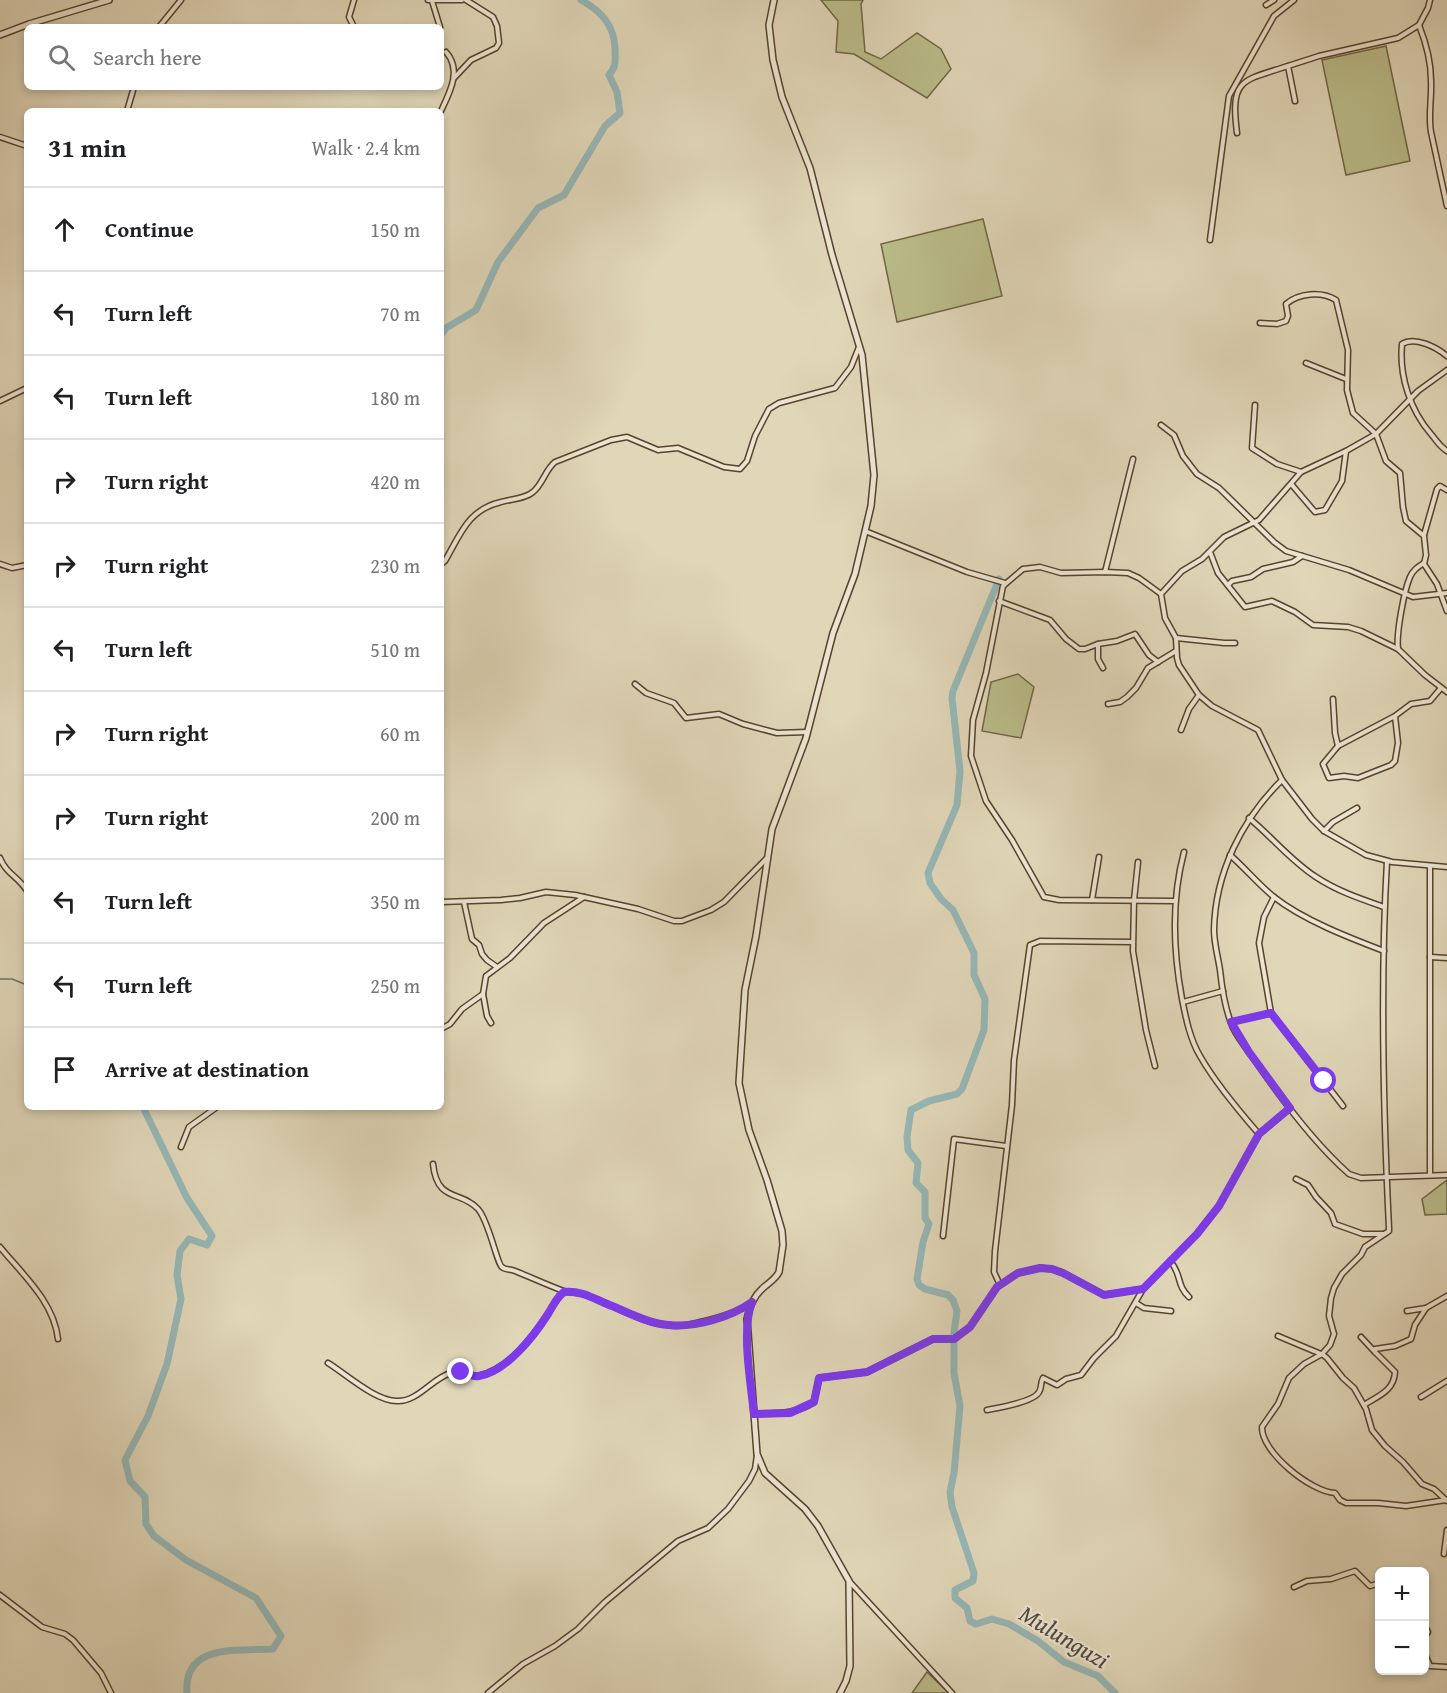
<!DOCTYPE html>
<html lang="en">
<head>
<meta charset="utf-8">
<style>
  body { margin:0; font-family:"Gentium Book Plus",serif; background:#f2f2f2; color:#202124 }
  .controls { position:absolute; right:18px; bottom:18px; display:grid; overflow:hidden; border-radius:9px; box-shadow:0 3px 9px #0003 }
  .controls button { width:54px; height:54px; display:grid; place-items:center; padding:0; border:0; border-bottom:2px solid #e0e0e0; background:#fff; color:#202124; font:30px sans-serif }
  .stop { position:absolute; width:18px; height:18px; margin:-14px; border:4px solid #7c3aed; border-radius:50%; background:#fff }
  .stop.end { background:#7c3aed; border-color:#fff; box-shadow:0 2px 6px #0008 }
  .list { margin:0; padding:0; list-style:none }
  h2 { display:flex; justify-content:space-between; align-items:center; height:78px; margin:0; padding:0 24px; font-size:26px }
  h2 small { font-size:20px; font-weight:400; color:#757577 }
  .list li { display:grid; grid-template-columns:39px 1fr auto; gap:18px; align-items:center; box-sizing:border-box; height:84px; padding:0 24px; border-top:2px solid #e0e0e0 }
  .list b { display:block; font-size:22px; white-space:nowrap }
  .list em { font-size:20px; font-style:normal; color:#757577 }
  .icon { flex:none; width:33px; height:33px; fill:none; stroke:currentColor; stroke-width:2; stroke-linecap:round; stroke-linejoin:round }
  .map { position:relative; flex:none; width:1447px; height:1693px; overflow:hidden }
  .search { position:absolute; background:#fff; box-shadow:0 3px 9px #0003; left:24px; top:24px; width:420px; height:66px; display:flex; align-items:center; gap:15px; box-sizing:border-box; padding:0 21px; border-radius:9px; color:#757577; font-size:22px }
  .panel { position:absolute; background:#fff; box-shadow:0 3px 9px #0003; left:24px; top:108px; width:420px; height:1002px; border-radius:9px }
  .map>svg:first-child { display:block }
  .green { fill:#babc8a; stroke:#726645; stroke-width:1.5 }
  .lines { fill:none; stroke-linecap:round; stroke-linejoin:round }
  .stream { stroke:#6b746d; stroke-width:1.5 }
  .river { stroke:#96b7b6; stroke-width:7 }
  .minor-casing { stroke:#58422e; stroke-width:7 }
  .tertiary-casing { stroke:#58422e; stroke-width:8 }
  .minor { stroke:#ebe4d1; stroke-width:4 }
  .tertiary { stroke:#ebe4d1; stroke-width:5 }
  .route { stroke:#7c3aed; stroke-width:8 }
  .labels { text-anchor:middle; stroke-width:4.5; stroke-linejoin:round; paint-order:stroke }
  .water-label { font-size:24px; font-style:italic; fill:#504a40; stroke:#ebe4d1 }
</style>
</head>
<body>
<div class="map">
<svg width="1447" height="1693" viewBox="0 0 1447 1693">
  <rect width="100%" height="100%" fill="#e0d6b8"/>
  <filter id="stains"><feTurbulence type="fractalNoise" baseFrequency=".00333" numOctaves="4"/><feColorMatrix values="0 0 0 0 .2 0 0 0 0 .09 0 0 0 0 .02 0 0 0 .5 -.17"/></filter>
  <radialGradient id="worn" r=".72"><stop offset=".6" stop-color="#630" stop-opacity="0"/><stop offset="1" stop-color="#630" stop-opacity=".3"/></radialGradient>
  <g class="green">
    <polygon points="821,0 863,0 861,4 865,52 881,59 917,33 941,49 951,69 927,98 854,54 836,52 838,21"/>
    <polygon points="1386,46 1410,161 1346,175 1322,60"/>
    <polygon points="983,219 1002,296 897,322 881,244"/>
    <polygon points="1018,674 1034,687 1021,738 982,731 991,682"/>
    <polygon points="1447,1180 1447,1214 1425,1215 1422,1199"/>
    <polygon points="927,1672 949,1693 912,1693"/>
  </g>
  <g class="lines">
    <polyline class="stream" points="0,979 12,979 27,985"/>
    <g class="river">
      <path d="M441,335L446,328L476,310L498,262L538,208L564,195L605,126L620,113L617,92L609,75C617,66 615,60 615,48C614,25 601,11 581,0"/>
      <polyline points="999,579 953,691 952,698 960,771 957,805 928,873 930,883 941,899 953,910 974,953 974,975 985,999 984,1030 962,1089 957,1094 929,1101 911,1110 907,1137 908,1150 918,1163 916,1183 925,1192 925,1218 929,1224 923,1242 917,1279 919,1285 925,1289 948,1295 953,1300 957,1311 954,1333 954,1373 960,1406 954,1473 950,1492 952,1507 974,1573 973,1581 955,1590 955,1598 967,1608 970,1621 976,1624 992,1619 1009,1624 1038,1641 1064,1662 1098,1676 1115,1693"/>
      <path d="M143,1107L187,1198L212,1236L207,1245L189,1239L180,1251L177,1275L181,1299L167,1364L148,1416L125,1460L130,1481L145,1497L146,1524L154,1536L186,1560L256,1598L281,1636L273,1649C238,1651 183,1643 187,1693"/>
    </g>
    <g class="minor-casing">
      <g id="minor">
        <polyline points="354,0 349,17 354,27"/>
        <polyline points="428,0 462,0"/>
        <polyline points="432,1 440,27"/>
        <polyline points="1266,5 1274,0"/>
        <path d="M1419,25C1426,43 1431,61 1431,80C1432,98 1428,115 1431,132L1447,206"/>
        <polyline points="159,27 181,0"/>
        <polyline points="454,78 471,60 496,48 499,43 497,26 493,17 466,0"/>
        <polyline points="1295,101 1288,66 1319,56 1398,38 1419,25 1428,8 1430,0"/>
        <polyline points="127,111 134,87"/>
        <path d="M441,111C450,92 462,70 446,52"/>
        <path d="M1237,133C1230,78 1242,81 1288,66"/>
        <polyline points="0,137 27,146"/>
        <polyline points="1210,240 1229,96 1274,16 1294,0"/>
        <path d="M1260,323L1277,324L1286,321L1288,316L1286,304C1299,293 1321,291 1336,300L1348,350L1347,390L1353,413L1376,434L1386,461L1400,473L1403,507L1406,521L1424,536L1426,555L1424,564L1437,584L1447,611"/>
        <path d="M1447,356C1436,347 1415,336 1402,344C1399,376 1410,410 1431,434C1437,441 1439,446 1447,451"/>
        <polyline points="1306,363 1346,379"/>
        <polyline points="1447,370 1418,391 1376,434 1346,451 1301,472 1259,520 1224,537 1202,559 1182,571 1161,594 1165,618 1176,638 1177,658 1179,665 1199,695 1212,706 1258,730 1282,780 1312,819 1324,831 1366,855 1392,862 1447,867"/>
        <polyline points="0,401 27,388"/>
        <polyline points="1255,405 1252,448 1277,464 1301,472"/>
        <polyline points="1161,425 1174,435 1183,456 1197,474 1219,488 1274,542 1286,551 1349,570 1413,597 1447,593"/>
        <polyline points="1292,485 1315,512 1325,510 1342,481 1346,451"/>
        <polyline points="865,531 967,572 1005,583"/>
        <polyline points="1424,535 1437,489 1440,486 1447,490"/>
        <polyline points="1210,552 1218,573 1245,607 1272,601 1295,612 1313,625 1348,627 1361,631 1398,649 1425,675 1447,692"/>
        <polyline points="0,564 12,568 27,565"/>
        <path d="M441,564L445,561C461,533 468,510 501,502C511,499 525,499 533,492C543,484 545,470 555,462L611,440L627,437L658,450L678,448L724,467L740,469L747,461L755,436L769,409L779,403L835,388L851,367L859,347"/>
        <polyline points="1105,572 1133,459"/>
        <polyline points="1228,585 1232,581 1251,577 1263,569 1293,562 1302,556"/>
        <polyline points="1161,594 1139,578 1128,573 1105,572 1061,573 1040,567 1023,569 1003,586 986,673 973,720 971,756 986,801 1012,840 1044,897 1059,900 1175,901"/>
        <polyline points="999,601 1050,620 1066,639 1079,649 1085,649 1098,644"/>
        <polyline points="1176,638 1224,643 1235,643"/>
        <path d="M1398,649C1396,634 1404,591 1410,577C1413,570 1418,567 1424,563"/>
        <polyline points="1103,668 1098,659 1098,644 1117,641 1135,634 1149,655 1158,662"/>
        <polyline points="635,684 646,693 674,703 686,718 719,714 743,724 777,733 807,732"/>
        <polyline points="1333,699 1335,733 1338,746"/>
        <polyline points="1108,704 1120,702 1127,697 1136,688 1148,668 1176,651"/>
        <polyline points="1395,716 1398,743 1395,761 1391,765 1358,778 1344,776 1329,778 1323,764 1338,746 1395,716 1411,704 1430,701 1441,688"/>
        <polyline points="1181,730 1189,709 1199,695"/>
        <path d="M1282,780C1242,819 1215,873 1214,930C1214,943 1218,957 1220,970C1222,989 1225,1010 1233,1028C1239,1040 1248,1051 1256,1062C1282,1100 1314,1143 1349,1174L1361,1178L1447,1175"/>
        <path d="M1249,818C1272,837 1291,861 1316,877C1337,891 1361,899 1384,907"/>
        <polyline points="1324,831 1333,822 1357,808"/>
        <path d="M1184,852C1171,901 1173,950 1182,999C1186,1019 1190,1039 1200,1056C1216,1084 1238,1110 1259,1134L1290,1108"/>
        <path d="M1230,855C1245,868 1259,885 1274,897C1303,920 1350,938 1384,951"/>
        <path d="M0,858C7,875 18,876 27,891"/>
        <path d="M1387,861C1380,983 1383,1106 1389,1228V1231L1365,1247L1361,1255L1342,1274L1334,1288L1331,1298L1329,1316L1334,1334L1330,1345L1322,1354L1327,1358L1343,1378L1354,1388L1366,1409L1372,1430L1385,1446L1403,1462L1422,1484L1434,1489L1447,1501"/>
        <polyline points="1138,862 1134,900 1133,951 1146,1030 1155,1066"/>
        <polyline points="1430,866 1430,1175"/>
        <polyline points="1274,897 1264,917 1259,943 1271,1013 1343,1106"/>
        <polyline points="1092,900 1099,857"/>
        <polyline points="441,902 501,900 520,898 546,892 575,895 638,909 674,921 682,921 711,910 724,902 766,859"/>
        <polyline points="464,902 472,939 479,945 482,954 487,960 497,967"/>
        <polyline points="1430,957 1447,958"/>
        <polyline points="483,994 487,1016 491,1023"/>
        <polyline points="1183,1002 1223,991"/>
        <polyline points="1231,1022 1271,1013"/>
        <polyline points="441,1029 450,1024 462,1009 483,994 486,976 510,958 544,923 584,897"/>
        <polyline points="181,1147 189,1127 217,1107"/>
        <path d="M433,1164C437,1203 461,1190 478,1209C489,1221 497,1264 502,1267C505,1270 510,1269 515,1271C530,1277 545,1284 561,1290C568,1293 576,1292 583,1294C611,1303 639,1323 669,1325C681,1327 693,1324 705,1321C721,1317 738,1312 752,1303"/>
        <polyline points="1296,1179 1308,1185 1316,1197 1331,1213 1335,1224 1363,1234 1384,1234"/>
        <polyline points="943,1236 954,1139 1006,1146"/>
        <path d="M0,1247C23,1275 54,1302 58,1339"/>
        <path d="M1170,1261C1182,1274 1176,1285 1189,1297"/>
        <polyline points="1000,1285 994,1272 995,1251 1012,1105 1014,1060 1030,945 1040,941 1132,942"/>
        <polyline points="1136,1303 1144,1308 1171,1311"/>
        <polyline points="1407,1311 1426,1308 1447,1296"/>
        <polyline points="1278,1336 1321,1354"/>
        <polyline points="1361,1337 1374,1351"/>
        <path d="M1322,1354L1304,1364L1289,1378L1278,1404L1262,1427C1261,1452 1311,1492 1335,1493L1340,1500L1346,1503H1378L1406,1506L1446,1500"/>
        <path d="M328,1363C346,1374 375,1401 397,1401C418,1402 432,1378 451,1373C461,1370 469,1376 478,1376C509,1368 530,1341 547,1315C553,1307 556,1298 563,1292"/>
        <polyline points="1421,1397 1447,1381"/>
        <path d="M1364,1405C1378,1396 1394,1391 1395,1372L1375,1352V1349L1395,1346L1411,1339L1415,1325L1426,1308"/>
        <path d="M987,1410C997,1408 1034,1402 1039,1392C1042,1388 1040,1383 1043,1378L1057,1385L1066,1379L1081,1375L1094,1358L1116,1336L1143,1289L1197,1234L1219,1206L1259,1134"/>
        <path d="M754,1414C775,1413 795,1415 814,1402L819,1378L867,1372L933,1339H954L970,1327L997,1287L1018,1273L1040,1268L1052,1269L1063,1273L1104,1295L1143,1289"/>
        <polyline points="1444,1554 1447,1530"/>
        <polyline points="849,1581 952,1693"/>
        <polyline points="1294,1587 1307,1581 1331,1579 1355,1571 1370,1586 1380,1583"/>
        <polyline points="0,1595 42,1627 65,1634 73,1640 101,1673 111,1693"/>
        <polyline points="1424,1624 1428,1632 1424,1638"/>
        <polyline points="1424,1652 1430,1666 1447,1667"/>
        <polyline points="488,1693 523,1664 555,1646 578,1629 605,1602 678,1541 708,1528 728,1509 749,1481 755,1469 757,1455"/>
      </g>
    </g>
    <g class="tertiary-casing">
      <g id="tertiary">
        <path d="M774,0L769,25L773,60L782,97L810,168L832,255L862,355L874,475L871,506L855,574L833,633L806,738L772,829L756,936L745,990L739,1083L749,1130L767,1180L782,1231L783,1245L779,1272C775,1280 768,1283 762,1289C753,1297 749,1308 747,1319L757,1454L765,1473L805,1509L818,1526L849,1581L850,1666L846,1681L840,1693"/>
        <polyline points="0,35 29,24 109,0"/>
      </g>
    </g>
    <use href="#minor" class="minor"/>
    <use href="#tertiary" class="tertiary"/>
  </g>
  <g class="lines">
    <path class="route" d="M461,1372C467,1374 473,1377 479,1376C506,1372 534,1336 548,1314C553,1306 556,1298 564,1292C582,1290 596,1300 612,1306C629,1313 650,1324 669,1325C695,1328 731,1317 752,1302C741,1329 751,1384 754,1414L790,1413L814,1402L819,1378L867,1372L933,1339H954L970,1327L997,1287L1018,1273L1040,1268L1052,1269L1063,1273L1104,1295L1143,1289L1197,1234L1219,1206L1259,1134L1290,1108L1249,1052L1231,1022L1271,1013L1324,1081"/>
  </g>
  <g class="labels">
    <g class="water-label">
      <text transform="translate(1064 1637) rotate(31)" y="8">Mulunguzi</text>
    </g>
  </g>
  <rect width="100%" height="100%" filter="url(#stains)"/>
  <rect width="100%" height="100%" fill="url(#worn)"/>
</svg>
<div class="controls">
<button>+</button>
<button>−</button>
</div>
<div class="stop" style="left:1324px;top:1081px"></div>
<div class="stop end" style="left:461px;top:1372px"></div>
<div class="search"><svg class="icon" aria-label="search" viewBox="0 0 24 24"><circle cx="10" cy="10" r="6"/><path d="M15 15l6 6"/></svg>Search here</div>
<section class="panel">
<h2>31 min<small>Walk · 2.4 km</small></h2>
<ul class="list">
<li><svg class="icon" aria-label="ahead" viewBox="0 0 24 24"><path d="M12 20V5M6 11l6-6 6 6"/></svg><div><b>Continue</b></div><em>150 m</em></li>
<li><svg class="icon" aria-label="left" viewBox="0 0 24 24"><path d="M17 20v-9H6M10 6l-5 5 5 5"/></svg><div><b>Turn left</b></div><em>70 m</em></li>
<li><svg class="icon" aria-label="left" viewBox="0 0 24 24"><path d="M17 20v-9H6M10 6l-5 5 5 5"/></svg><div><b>Turn left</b></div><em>180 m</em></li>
<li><svg class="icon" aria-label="right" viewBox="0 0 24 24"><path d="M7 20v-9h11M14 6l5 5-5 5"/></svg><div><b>Turn right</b></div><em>420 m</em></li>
<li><svg class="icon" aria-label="right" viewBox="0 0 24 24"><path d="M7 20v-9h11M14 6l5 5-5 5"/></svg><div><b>Turn right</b></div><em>230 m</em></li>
<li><svg class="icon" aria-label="left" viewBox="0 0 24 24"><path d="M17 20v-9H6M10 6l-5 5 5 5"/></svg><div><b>Turn left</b></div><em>510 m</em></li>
<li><svg class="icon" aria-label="right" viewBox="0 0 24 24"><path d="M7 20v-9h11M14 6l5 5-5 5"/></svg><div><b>Turn right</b></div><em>60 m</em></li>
<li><svg class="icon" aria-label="right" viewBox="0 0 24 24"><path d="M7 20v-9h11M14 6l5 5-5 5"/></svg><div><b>Turn right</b></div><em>200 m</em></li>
<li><svg class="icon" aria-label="left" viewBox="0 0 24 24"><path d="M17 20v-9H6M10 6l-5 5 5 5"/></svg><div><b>Turn left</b></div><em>350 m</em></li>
<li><svg class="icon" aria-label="left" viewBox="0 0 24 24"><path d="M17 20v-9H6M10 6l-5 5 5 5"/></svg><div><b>Turn left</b></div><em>250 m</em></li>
<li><svg class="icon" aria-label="arrive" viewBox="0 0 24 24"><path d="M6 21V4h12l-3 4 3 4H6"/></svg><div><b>Arrive at destination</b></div></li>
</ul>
</section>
</div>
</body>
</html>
